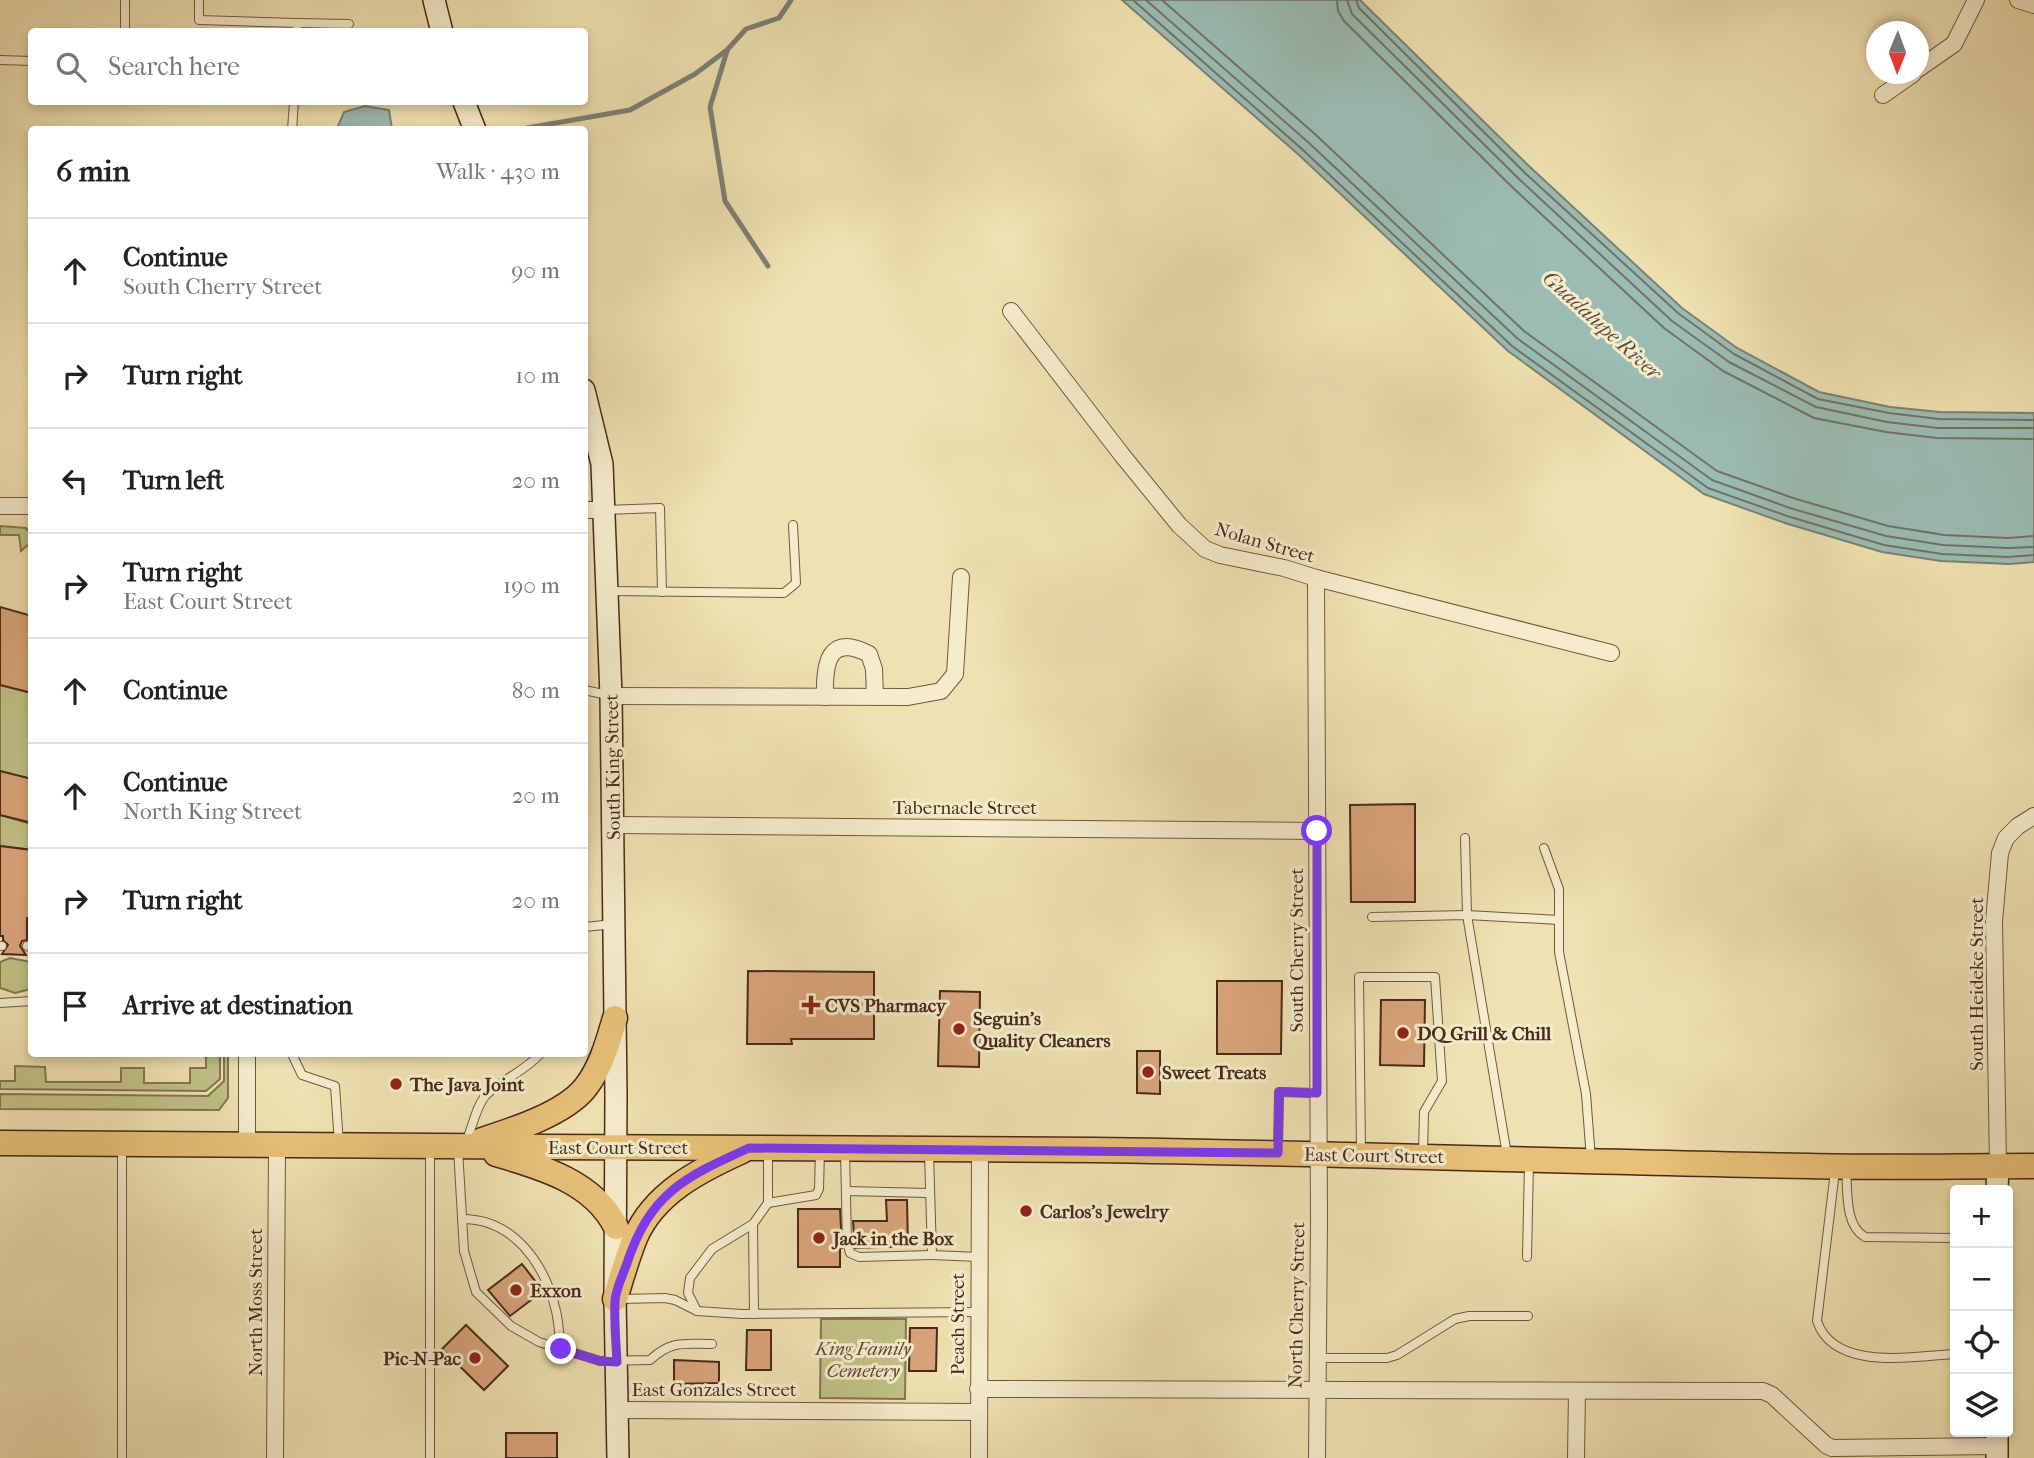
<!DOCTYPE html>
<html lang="en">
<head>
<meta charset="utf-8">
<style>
  body { margin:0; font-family:"IM FELL French Canon",serif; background:#f6f6f6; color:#222 }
  .controls { position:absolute; right:21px; bottom:21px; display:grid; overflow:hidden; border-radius:7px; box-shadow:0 4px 10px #0003 }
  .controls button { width:63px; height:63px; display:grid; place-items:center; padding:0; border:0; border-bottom:2px solid #e0e0e0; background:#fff; color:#222; font:35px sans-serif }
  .compass { position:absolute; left:1866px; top:21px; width:63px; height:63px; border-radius:50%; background:#fff; box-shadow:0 4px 10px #0003; rotate:181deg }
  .stop { position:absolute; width:21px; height:21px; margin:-16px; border:5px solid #7c3aed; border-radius:50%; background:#fff }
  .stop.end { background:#7c3aed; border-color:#fff; box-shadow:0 2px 7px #0008 }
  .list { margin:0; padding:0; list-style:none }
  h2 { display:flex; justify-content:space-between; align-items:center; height:91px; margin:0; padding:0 28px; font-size:30px }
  h2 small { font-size:23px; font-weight:400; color:#767676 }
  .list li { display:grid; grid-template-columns:46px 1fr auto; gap:21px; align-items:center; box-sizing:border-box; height:105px; padding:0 28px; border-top:2px solid #e0e0e0 }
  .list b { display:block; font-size:26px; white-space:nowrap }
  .list p { margin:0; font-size:23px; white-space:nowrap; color:#767676 }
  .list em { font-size:23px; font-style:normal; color:#767676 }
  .icon { flex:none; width:38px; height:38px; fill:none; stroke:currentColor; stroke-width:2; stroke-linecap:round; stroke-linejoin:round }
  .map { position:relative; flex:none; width:2034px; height:1458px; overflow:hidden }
  .search { position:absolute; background:#fff; box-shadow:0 4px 10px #0003; left:28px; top:28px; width:560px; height:77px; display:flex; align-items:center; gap:18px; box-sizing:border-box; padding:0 24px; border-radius:7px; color:#767676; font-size:26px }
  .panel { position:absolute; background:#fff; box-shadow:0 4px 10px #0003; left:28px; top:126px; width:560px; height:931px; border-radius:7px }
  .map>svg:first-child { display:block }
  .green { fill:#c0c187; stroke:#857550; stroke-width:2 }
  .water { fill:#9bbcb3; stroke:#7b8175; stroke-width:2 }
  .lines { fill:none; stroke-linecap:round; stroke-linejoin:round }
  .shore { stroke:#727266; stroke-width:2 }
  .stream { stroke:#7b8175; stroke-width:5 }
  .building { fill:#d9a47b; stroke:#4a2919; stroke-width:2 }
  .lane-casing { stroke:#73573f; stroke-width:10 }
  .street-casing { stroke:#73573f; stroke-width:18 }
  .secondary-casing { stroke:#4a2919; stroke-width:24 }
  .primary-casing { stroke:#4a2919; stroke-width:27 }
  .lane { stroke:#f5eccc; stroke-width:8 }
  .street { stroke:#f5eccc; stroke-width:16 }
  .secondary { stroke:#f5eccc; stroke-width:21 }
  .primary { stroke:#e8c078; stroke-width:24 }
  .route { stroke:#7c3aed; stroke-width:9 }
  .poi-dot { fill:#8f2418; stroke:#f5eccc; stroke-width:2.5 }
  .labels { text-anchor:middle; stroke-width:6; stroke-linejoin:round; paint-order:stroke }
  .street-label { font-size:19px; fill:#4a2919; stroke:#f5eccc }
  .poi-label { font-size:19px; font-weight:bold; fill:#4a2919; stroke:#f5eccc; text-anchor:start }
  .park-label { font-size:19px; font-style:italic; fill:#62472f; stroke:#f5eccc }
  .water-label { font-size:21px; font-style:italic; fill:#5e4e40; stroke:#f5eccc }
</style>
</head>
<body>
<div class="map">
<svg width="2034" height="1458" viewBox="0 0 2034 1458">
  <rect width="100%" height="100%" fill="#efe1b1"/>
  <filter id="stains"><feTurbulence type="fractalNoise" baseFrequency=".00286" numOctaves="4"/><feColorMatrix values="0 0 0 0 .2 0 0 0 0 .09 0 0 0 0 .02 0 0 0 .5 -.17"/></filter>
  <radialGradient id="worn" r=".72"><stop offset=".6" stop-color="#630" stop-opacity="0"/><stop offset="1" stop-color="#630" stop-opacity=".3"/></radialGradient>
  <g class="green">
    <polygon points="0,526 26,528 31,534 31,542 21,551 19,535 0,535"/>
    <polygon points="0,685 31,693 31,779 0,771"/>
    <polygon points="0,815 31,824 31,850 0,846"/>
    <polygon points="10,958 31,962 31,989 15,993 0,988 0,962"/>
    <polygon points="206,1054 220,1054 220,1079 206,1091 0,1089 0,1081 15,1081 15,1066 45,1067 46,1082 121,1082 121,1068 144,1068 144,1083 190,1083 190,1068 206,1068"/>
    <polygon points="224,1054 228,1054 228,1098 219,1110 0,1109 0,1094 208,1096 224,1081"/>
    <polygon points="821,1319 906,1319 905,1399 820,1398"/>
  </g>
  <g class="water">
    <polygon points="1122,0 1360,0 1530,167 1682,308 1737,348 1819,392 1890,407 1940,412 2034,413 2034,562 2009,564 1941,561 1882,552 1785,523 1704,494 1508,351 1299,155"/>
    <polygon points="365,106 389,110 392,129 342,129 338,126 344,112"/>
  </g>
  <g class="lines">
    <g class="shore">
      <polyline points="1133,0 1303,150 1512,346 1708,488 1787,516 1884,545 1942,554 2008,557 2034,555"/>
      <polyline points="1146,0 1309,143 1518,339 1712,480 1790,508 1886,536 1943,545 2008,548 2034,547"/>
      <polyline points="1162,0 1316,135 1524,331 1717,471 1793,498 1888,526 1944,535 2008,538 2034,536"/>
      <polyline points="1337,0 1338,11 1344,21 1511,186 1664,328 1723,371 1814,418 1886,432 1937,438 2034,439"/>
      <polyline points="1347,0 1352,14 1519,179 1672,321 1729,362 1816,407 1887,422 1938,428 2034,428"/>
      <polyline points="1356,0 1359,8 1525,173 1678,313 1734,354 1818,399 1889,413 1939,419 2034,420"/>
    </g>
    <g class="stream">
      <polyline points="727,51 710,107 725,201 768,266"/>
      <polyline points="527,128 630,110 695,74 727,50 746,29 779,18 791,0"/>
    </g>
  </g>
  <g class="building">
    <polygon points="0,607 32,616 32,693 0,685"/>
    <polygon points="0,771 32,779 32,823 0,815"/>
    <polygon points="1415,804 1415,902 1351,902 1350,805"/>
    <polygon points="0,846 32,850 32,918 27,918 27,940 22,941 20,946 26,955 2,954 8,945 3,940 3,936 0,936"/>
    <polygon points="748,971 874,972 874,1039 791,1039 792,1044 747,1044"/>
    <polygon points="1217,981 1282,981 1281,1054 1217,1054"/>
    <polygon points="940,991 980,992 979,1067 938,1066"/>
    <polygon points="1381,1000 1425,1000 1424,1066 1380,1065"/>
    <polygon points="1137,1051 1160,1051 1160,1094 1137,1093"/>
    <polygon points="886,1200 907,1200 908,1246 855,1248 853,1221 887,1221"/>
    <polygon points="798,1209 840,1209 842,1248 840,1248 840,1267 798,1267"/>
    <polygon points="522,1264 543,1291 510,1316 488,1290"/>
    <polygon points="466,1325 508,1366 484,1390 442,1349"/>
    <polygon points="910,1328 937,1328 936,1371 909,1371"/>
    <polygon points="747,1330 771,1330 771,1370 746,1370"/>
    <polygon points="674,1360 719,1362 719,1383 674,1384"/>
    <rect x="506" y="1433" width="51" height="25"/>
  </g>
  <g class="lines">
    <g class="lane-casing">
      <g id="lane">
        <polyline points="199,0 199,20 297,23 297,32"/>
        <polyline points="297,23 349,24"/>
        <polyline points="125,32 125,0"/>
        <polyline points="0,60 32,61"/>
        <polyline points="292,130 294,102"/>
        <polyline points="605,510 660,508 662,592"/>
        <polyline points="610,591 784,593 796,583 793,525"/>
        <polyline points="584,690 608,695"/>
        <polyline points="1465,838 1467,915 1507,1155"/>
        <polyline points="1544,848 1559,889 1559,952 1586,1094 1591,1159"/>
        <polyline points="1372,917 1467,915 1559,920"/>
        <polyline points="584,927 614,924"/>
        <polyline points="0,946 2,946"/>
        <polyline points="27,946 32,948"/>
        <polyline points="0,1003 32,1001"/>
        <polyline points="292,1054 302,1075 335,1086 339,1144"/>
        <path d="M466,1142C472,1129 476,1106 486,1095C503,1079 525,1071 540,1054"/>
        <path d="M458,1149L464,1251L476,1292L511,1326L539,1342L600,1361L650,1360C672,1340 683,1344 712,1344"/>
        <polyline points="845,1151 847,1242 850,1253 859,1257 932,1255"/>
        <polyline points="1278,1151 1279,1092 1317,1093"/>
        <polyline points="1361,1151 1359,977 1435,977 1442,1081 1424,1112 1423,1153"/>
        <polyline points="929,1152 932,1255 979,1257"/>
        <path d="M1846,1168C1848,1190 1844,1225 1865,1237L1955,1238"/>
        <path d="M1835,1171L1817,1321C1834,1372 1914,1356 1955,1354"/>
        <polyline points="846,1191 929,1193"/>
        <polyline points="768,1203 816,1195 819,1189 820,1151"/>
        <path d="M462,1219C514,1219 545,1264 556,1311C559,1323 559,1337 561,1349"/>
        <polyline points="753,1224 754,1314"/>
        <polyline points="1527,1257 1529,1162"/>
        <polyline points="620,1299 665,1298 675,1300 697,1311 742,1314 979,1312"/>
        <polyline points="697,1311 688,1293 690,1278 712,1249 753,1224 768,1203 768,1149"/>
        <polyline points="1318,1358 1387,1358 1397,1355 1455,1319 1469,1316 1528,1316"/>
        <polyline points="122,1458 122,1146"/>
        <polyline points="430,1458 430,1149"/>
      </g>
    </g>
    <g class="street-casing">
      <g id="street">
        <polyline points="2018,0 2034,5"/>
        <polyline points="1918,69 1954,44 1976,0"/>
        <polyline points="1883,95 1913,74"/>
        <polyline points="1011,311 1122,455 1179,525 1205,549 1220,555 1284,568 1316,578 1611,653"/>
        <polyline points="0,506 32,506"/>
        <polyline points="584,510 605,510"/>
        <polyline points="1316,578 1319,1221 1317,1458"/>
        <polyline points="611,696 908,697 941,691 955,674 961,577"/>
        <path d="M825,697C824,664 828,633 869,654L874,669L875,697"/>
        <polyline points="613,825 1317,831"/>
        <polyline points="247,1147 247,1054"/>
        <polyline points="1998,1166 1994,921 2000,853 2006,838 2018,826 2034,816"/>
        <polyline points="978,1389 1763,1391 1772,1395 1826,1445 1832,1448 1997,1446"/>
        <polyline points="618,1410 978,1412"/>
        <polyline points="275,1458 277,1147"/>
        <polyline points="979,1458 980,1149"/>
        <polyline points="1576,1458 1577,1391"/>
      </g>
    </g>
    <g class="secondary-casing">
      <g id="secondary">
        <polyline points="434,0 442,32"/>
        <polyline points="464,102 475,130"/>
        <polyline points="584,390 602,464 611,696 616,1095 615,1299 618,1458"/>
        <polyline points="1997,1190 1998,1166"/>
        <polyline points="1997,1458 1997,1432"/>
      </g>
    </g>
    <g class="primary-casing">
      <g id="primary">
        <path d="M482,1140C513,1130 564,1114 585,1088C601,1068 608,1042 615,1018"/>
        <path d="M0,1143C365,1148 729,1146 1094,1150C1332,1153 1571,1162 1809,1166C1884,1168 1959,1166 2034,1166"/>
        <path d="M496,1154C541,1167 594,1182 616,1227"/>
        <path d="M615,1299C621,1279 627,1258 635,1238C654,1193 700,1170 742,1151"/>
      </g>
    </g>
    <use href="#lane" class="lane"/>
    <use href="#street" class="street"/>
    <use href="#secondary" class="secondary"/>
    <use href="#primary" class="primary"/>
  </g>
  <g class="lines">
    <path class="route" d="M561,1349L600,1361L617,1362C616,1342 614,1322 615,1302C615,1291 622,1277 626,1266C650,1193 683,1178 749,1148L1278,1153L1279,1092L1317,1093V831"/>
  </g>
  <g class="poi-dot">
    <path d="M807.5 994.5h7v7h7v7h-7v7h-7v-7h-7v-7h7z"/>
    <circle cx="959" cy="1029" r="7"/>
    <circle cx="1403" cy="1033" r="7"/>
    <circle cx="1148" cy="1072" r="7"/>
    <circle cx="396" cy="1084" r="7"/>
    <circle cx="1026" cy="1211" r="7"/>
    <circle cx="819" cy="1238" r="7"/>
    <circle cx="516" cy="1290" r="7"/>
    <circle cx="475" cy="1358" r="7"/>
  </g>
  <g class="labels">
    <g class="street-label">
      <text transform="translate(1265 542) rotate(16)" y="7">Nolan Street</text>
      <text transform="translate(612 767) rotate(-91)" y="7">South King Street</text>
      <text x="965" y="814">Tabernacle Street</text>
      <text transform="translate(1296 950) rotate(-90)" y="7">South Cherry Street</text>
      <text transform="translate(1976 984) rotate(-90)" y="7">South Heideke Street</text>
      <text x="618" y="1154">East Court Street</text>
      <text transform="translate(1374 1155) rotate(1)" y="7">East Court Street</text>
      <text transform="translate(255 1302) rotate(-90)" y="7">North Moss Street</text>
      <text transform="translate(1296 1305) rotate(-89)" y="7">North Cherry Street</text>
      <text transform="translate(957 1324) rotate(-90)" y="7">Peach Street</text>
      <text x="714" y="1396">East Gonzales Street</text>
    </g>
    <g class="poi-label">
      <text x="825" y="1012">CVS Pharmacy</text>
      <text x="973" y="1025">Seguin's<tspan x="973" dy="22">Quality Cleaners</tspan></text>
      <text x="1417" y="1040">DQ Grill &amp; Chill</text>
      <text x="1162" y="1079">Sweet Treats</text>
      <text x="410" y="1091">The Java Joint</text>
      <text x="1040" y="1218">Carlos's Jewelry</text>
      <text x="833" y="1245">Jack in the Box</text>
      <text x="530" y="1297">Exxon</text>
      <text x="461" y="1365" text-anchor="end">Pic-N-Pac</text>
    </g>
    <g class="park-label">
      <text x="863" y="1355">King Family<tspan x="863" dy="22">Cemetery</tspan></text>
    </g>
    <g class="water-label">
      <text transform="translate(1602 325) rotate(42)" y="7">Guadalupe River</text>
    </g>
  </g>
  <rect width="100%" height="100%" filter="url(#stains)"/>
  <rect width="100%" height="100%" fill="url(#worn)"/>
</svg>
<div class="controls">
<button>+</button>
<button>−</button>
<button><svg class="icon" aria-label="locate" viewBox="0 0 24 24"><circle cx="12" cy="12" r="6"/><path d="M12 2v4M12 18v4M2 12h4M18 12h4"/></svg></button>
<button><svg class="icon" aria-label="layers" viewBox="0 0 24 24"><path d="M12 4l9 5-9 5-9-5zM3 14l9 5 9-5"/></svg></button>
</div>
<svg class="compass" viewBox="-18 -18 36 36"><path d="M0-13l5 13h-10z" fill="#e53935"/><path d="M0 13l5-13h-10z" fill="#767676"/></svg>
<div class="stop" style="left:1317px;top:831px"></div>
<div class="stop end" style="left:561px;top:1349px"></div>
<div class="search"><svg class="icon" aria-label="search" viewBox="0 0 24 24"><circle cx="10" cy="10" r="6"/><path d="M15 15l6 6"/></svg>Search here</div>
<section class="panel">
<h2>6 min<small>Walk · 430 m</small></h2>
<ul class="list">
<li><svg class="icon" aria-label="ahead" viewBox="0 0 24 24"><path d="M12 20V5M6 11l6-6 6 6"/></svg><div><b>Continue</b><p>South Cherry Street</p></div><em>90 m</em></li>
<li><svg class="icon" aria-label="right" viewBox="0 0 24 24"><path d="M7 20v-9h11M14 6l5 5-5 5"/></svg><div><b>Turn right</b></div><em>10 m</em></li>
<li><svg class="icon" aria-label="left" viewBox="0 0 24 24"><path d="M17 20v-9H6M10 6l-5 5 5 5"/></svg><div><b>Turn left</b></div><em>20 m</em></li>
<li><svg class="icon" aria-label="right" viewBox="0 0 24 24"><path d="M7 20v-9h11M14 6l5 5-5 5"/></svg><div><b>Turn right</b><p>East Court Street</p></div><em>190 m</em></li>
<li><svg class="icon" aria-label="ahead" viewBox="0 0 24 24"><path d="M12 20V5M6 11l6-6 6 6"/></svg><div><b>Continue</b></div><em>80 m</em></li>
<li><svg class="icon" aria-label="ahead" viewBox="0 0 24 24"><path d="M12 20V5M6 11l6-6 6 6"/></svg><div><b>Continue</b><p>North King Street</p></div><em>20 m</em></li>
<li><svg class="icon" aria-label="right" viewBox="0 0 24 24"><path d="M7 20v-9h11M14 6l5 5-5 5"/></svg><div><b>Turn right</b></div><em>20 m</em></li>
<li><svg class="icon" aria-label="arrive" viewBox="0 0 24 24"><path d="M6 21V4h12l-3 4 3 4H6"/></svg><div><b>Arrive at destination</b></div></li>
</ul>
</section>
</div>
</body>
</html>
